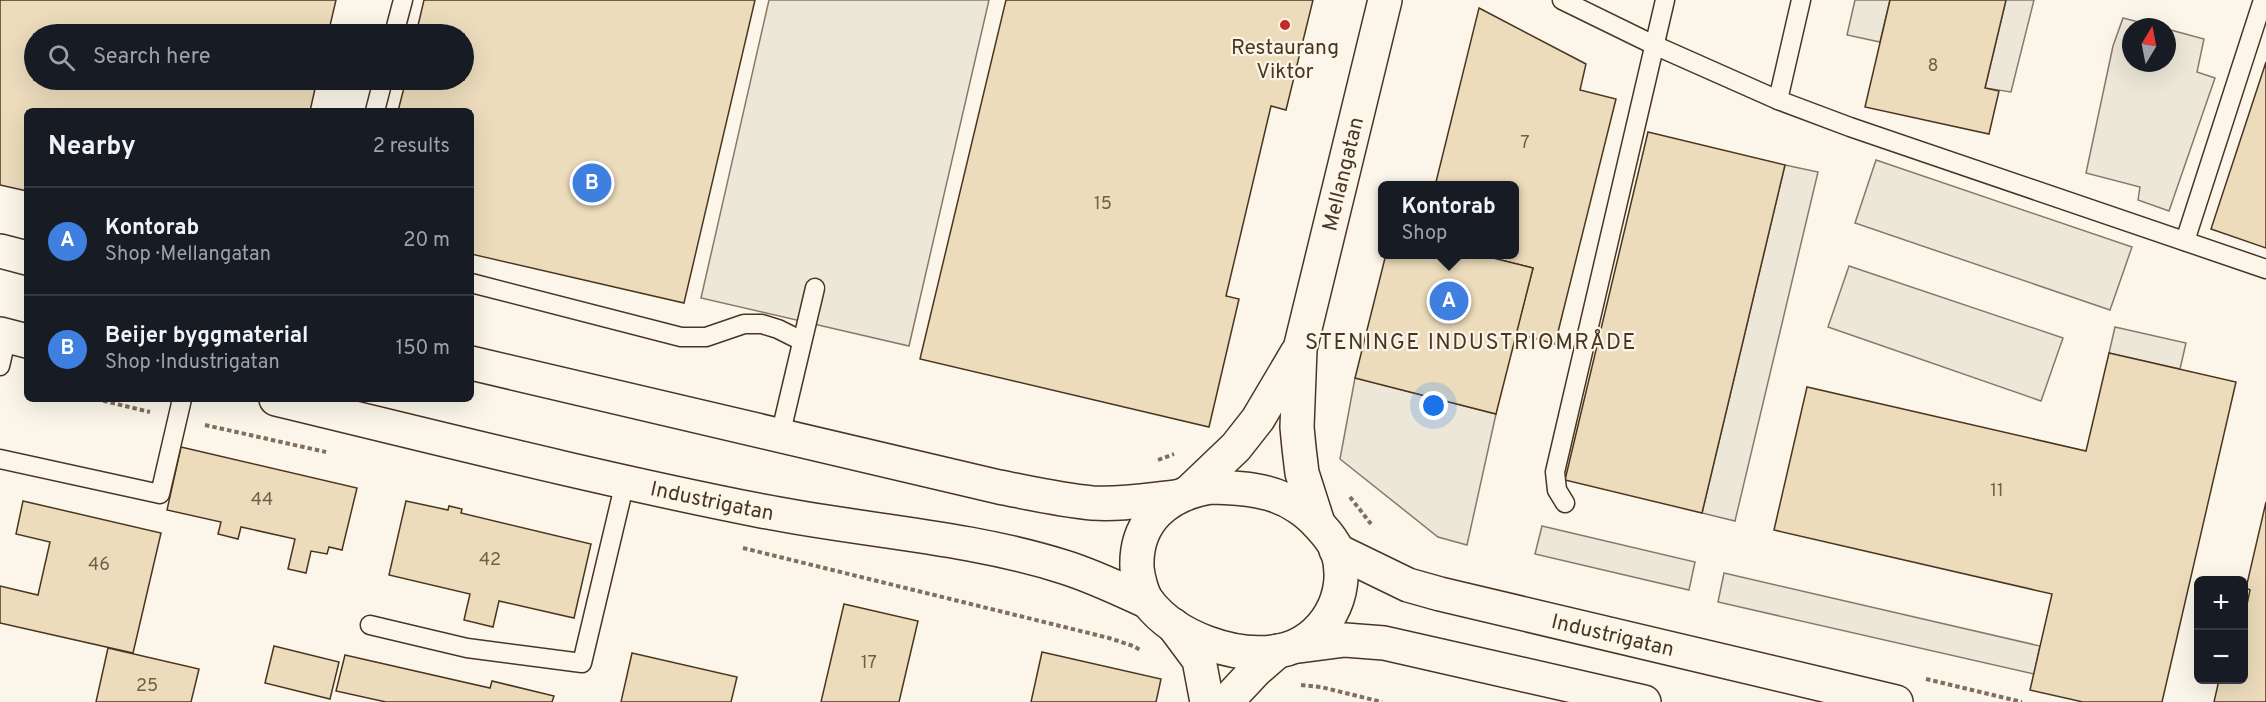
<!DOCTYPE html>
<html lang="en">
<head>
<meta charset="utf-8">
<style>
  body { margin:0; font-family:Overpass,sans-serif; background:#20242c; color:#f1f3f6 }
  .controls { position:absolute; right:18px; bottom:18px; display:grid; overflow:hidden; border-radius:9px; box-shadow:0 6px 24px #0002 }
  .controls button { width:54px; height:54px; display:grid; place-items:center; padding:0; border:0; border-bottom:2px solid #363941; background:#171b24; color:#f1f3f6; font:30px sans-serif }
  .compass { position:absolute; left:2122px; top:18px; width:54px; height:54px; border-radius:50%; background:#171b24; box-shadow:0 6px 24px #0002; rotate:10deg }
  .you { position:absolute; left:1434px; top:406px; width:21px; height:21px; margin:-15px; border:4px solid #fff; border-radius:50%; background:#1a73e8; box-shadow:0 0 0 9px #1a73e833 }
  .badge { display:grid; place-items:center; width:39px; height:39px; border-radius:50%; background:#d93025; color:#fff; font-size:20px; font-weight:700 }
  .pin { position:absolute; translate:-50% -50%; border:3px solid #fff; box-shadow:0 2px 6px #0006 }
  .popup { position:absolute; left:1378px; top:181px; width:141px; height:78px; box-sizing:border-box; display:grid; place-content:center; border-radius:9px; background:#171b24; filter:drop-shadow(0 2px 4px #0005); font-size:20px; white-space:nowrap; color:#9ea1a6 }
  .popup b { font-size:22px; color:#f1f3f6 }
  .popup::after { content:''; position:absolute; left:50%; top:100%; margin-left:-12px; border:12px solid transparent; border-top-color:#171b24 }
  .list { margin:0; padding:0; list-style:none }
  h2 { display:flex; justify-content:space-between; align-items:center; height:78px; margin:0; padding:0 24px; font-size:26px }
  h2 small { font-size:20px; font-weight:400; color:#9ea1a6 }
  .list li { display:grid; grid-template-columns:39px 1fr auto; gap:18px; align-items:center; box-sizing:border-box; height:108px; padding:0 24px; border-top:2px solid #363941 }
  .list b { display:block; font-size:22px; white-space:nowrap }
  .list p { margin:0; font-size:20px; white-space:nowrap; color:#9ea1a6 }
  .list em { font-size:20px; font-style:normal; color:#9ea1a6 }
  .icon { flex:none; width:33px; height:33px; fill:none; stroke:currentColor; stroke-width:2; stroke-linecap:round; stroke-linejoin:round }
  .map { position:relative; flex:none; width:2266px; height:702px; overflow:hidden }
  .search { position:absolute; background:#171b24; box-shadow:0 6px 24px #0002; left:24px; top:24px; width:450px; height:66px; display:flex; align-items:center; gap:15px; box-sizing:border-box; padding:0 21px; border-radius:33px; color:#9ea1a6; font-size:22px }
  .panel { position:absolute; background:#171b24; box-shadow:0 6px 24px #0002; left:24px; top:108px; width:450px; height:294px; border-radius:9px }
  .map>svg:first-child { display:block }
  .parking { fill:#ede7d9; stroke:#887966; stroke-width:1.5 }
  .building { fill:#ecdcbc; stroke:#4a3520; stroke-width:1.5 }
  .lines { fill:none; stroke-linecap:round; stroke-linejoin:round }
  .lane-casing { stroke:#4a3520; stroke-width:21 }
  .street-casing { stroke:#4a3520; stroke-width:36 }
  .secondary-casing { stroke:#4a3520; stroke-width:36 }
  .path { stroke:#7f6f5c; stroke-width:4; stroke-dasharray:4.5 3; stroke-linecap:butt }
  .lane { stroke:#fbf6e9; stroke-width:18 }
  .street { stroke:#fbf6e9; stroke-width:33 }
  .secondary { stroke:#fbf6e9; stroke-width:33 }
  .poi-dot { fill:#c62828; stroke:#fbf6e9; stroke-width:2 }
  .labels { text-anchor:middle; stroke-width:4.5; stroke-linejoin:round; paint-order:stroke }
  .number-label { font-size:18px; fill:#725f47 }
  .poi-label { font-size:21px; fill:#4a3520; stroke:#fbf6e9 }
  .street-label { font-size:21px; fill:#4a3520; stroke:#fbf6e9 }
  .neighbourhood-label { font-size:22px; letter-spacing:1.5px; fill:#4a3520; stroke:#fbf6e9 }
</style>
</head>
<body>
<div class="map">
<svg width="2266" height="702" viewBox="0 0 2266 702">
  <rect width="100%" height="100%" fill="#fbf6e9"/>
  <g class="parking">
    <polygon points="769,0 989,0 909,346 701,298"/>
    <polygon points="1855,0 1890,0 1880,42 1847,35"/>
    <polygon points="2006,0 2034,0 2011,92 1985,88"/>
    <polygon points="2123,18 2158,27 2131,27 2131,63 2167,63 2167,29 2204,39 2197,72 2215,78 2169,211 2138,200 2140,187 2086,173 2113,46"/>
    <polygon points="1876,160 2132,247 2110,310 1855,223"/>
    <polygon points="1785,165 1818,172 1735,521 1702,513"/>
    <polygon points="1849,266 2063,338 2041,401 1828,327"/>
    <polygon points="2115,327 2186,343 2180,369 2109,353"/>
    <polygon points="1355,378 1496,414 1467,545 1438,537 1340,459"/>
    <polygon points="1542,526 1695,562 1689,590 1535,554"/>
    <polygon points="1724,573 2040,646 2034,674 1718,602"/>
  </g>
  <g class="building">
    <polygon points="0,0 336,0 328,34 34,34 34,80 317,80 310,111 27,111 27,191 0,185"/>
    <polygon points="424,0 755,0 684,303 471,254 471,111 398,111 406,80 464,80 464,34 416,34"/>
    <polygon points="1006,0 1313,0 1286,110 1271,106 1226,296 1239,299 1209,427 920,359"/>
    <polygon points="1890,0 2006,0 1985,88 1999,91 1989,134 1865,107"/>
    <polygon points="1479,8 1586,64 1580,90 1616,99 1555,344 1516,333 1533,268 1477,254 1515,254 1515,186 1435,186"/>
    <polygon points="2266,62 2266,248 2211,229"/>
    <polygon points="1648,132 1785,165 1702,513 1565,480"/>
    <polygon points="1386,254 1477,254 1533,268 1496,414 1355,378"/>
    <polygon points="2109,353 2236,382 2162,702 2083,702 2030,690 2052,594 1774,530 1807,387 2086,451"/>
    <polygon points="181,447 357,488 342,550 329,547 327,554 311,551 306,573 288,569 295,539 241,527 238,539 218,534 221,522 167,510"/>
    <polygon points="23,501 161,533 133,653 0,623 0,586 38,595 50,542 16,534"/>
    <polygon points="406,501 448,510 449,506 462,509 461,513 591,544 574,618 499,601 493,627 464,620 470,594 389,575"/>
    <polygon points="2266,502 2266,702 2214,702 2219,680 2244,680 2244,619 2250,590 2246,588"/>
    <polygon points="844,604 918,621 899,702 821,702"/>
    <polygon points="274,646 339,662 330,699 265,683"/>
    <polygon points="108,648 199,669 191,702 96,702"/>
    <polygon points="1042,652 1161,679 1156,702 1031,702"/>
    <polygon points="632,653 737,677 731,702 621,702"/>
    <polygon points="345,655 490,688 492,681 554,696 552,702 386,702 336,691"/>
  </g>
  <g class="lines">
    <g class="lane-casing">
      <g id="lane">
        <polyline points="1562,0 1654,45 1778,100 1850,127 2266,269"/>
        <polyline points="394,34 403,0"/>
        <polyline points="1778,100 1801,0"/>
        <polyline points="375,111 383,80"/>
        <polyline points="2185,241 2263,0"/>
        <polyline points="471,283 681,337 706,337 744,324 762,324 778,329 802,341"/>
        <polyline points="0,366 7,336"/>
        <polyline points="780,436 815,288"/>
        <polyline points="0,459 160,494 182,399"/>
        <polyline points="1565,503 1557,490 1555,472 1665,0"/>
        <polyline points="370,625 467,648 582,663 625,482"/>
      </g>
    </g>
    <g class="street-casing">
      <g id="street">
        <polyline points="1190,491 1236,447 1258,419 1297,353"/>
        <path id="s1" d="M1318,523L1302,473L1299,448L1297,427L1300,349L1385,0"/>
        <polyline points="1173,625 1199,660 1207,702"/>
        <polyline points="1226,702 1256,670 1278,651"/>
      </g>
    </g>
    <g class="secondary-casing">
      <g id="secondary">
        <polyline points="0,251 27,258"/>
        <polyline points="0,334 27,341"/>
        <path d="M471,363L999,487C1030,493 1060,500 1092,503C1120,505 1148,500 1176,497"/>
        <path id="s2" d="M276,399C438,438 599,479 762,511C862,531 966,536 1064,567C1093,576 1120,589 1148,602"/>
        <path d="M1211,487C1240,488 1273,489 1298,507C1311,515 1331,536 1337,550C1352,594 1324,643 1279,651C1235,659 1176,638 1148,602C1142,594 1138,578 1137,568C1135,521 1167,494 1211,487Z"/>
        <path id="s3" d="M1336,550L1408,585L1440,594L1896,702"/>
        <polyline points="1299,646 1345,640 1384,643 1644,702"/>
      </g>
    </g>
    <g class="path">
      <polyline points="96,399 150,412"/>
      <polyline points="205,425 326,452"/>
      <polyline points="1158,460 1174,454"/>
      <polyline points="1350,497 1371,524"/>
      <polyline points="743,548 1109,638 1133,646 1142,651"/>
      <polyline points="1926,679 2022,702"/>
      <polyline points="1301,685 1321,687 1382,702"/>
    </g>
    <use href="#lane" class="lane"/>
    <use href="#street" class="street"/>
    <use href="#secondary" class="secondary"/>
  </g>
  <circle class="poi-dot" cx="1285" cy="25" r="6"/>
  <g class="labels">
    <g class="number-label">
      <text x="1933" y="71">8</text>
      <text x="1525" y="148">7</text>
      <text x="1103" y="209">15</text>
      <text x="1997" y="496">11</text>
      <text x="262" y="505">44</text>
      <text x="490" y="565">42</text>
      <text x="99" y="570">46</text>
      <text x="869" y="668">17</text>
      <text x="147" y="691">25</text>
    </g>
    <g class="poi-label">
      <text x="1285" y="54">Restaurang<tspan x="1285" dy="24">Viktor</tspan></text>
    </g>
    <g class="street-label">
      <text dy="7" stroke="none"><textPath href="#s1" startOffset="357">Mellangatan</textPath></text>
      <text dy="7" stroke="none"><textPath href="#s2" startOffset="448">Industrigatan</textPath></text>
      <text dy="7" stroke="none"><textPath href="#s3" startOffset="291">Industrigatan</textPath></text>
    </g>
    <g class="neighbourhood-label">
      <text x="1471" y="349">STENINGE INDUSTRIOMRÅDE</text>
    </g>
  </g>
</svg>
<div class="controls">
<button>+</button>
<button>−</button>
</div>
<svg class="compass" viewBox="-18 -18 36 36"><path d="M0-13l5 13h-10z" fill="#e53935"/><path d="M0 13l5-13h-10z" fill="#9ea1a6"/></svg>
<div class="you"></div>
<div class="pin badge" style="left:1449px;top:301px;background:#3f7fe0">A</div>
<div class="popup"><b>Kontorab</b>Shop</div>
<div class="pin badge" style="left:592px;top:183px;background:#3f7fe0">B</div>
<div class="search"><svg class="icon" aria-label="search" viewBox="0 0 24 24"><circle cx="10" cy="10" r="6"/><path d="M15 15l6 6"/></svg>Search here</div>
<section class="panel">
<h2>Nearby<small>2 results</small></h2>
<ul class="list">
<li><span class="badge" style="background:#3f7fe0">A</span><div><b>Kontorab</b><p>Shop · Mellangatan</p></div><em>20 m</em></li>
<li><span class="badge" style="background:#3f7fe0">B</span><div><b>Beijer byggmaterial</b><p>Shop · Industrigatan</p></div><em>150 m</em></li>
</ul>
</section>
</div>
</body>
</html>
